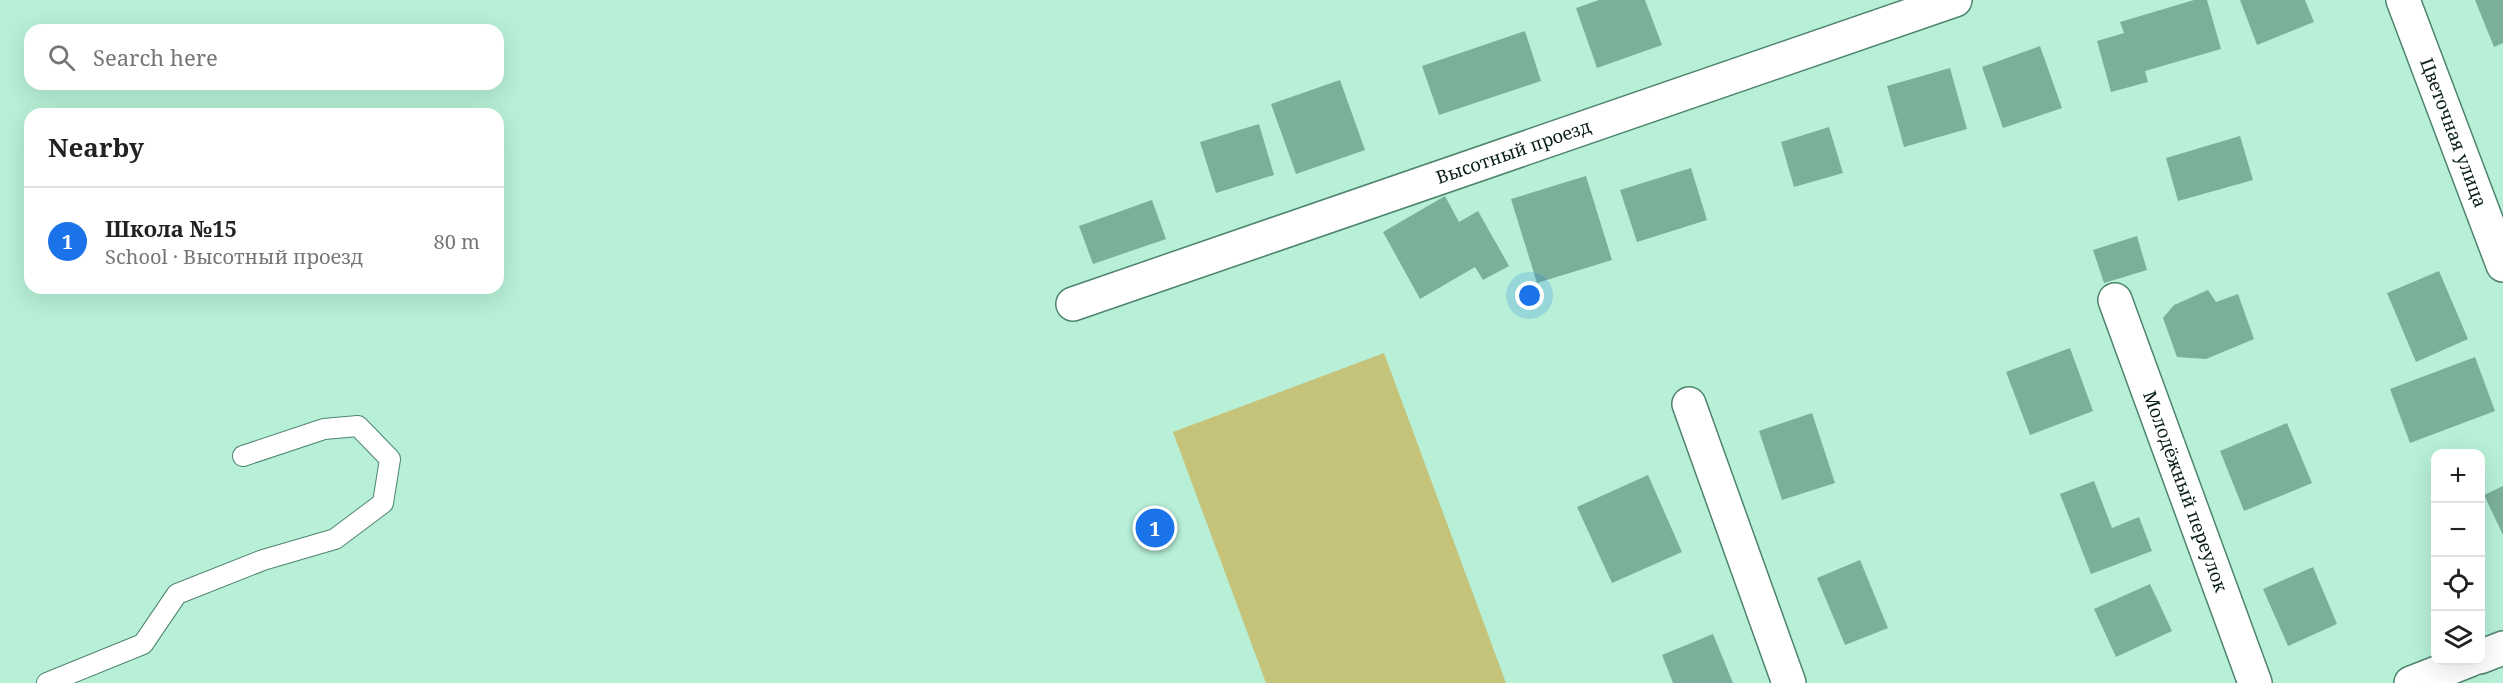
<!DOCTYPE html>
<html lang="en">
<head>
<meta charset="utf-8">
<style>
  body { margin:0; font-family:"Noto Serif",serif; background:#f6f6f6; color:#222 }
  .controls { position:absolute; right:18px; bottom:18px; display:grid; overflow:hidden; border-radius:12px; box-shadow:0 6px 24px #0002 }
  .controls button { width:54px; height:54px; display:grid; place-items:center; padding:0; border:0; border-bottom:2px solid #e0e0e0; background:#fff; color:#222; font:30px sans-serif }
  .you { position:absolute; left:1530px; top:296px; width:21px; height:21px; margin:-15px; border:4px solid #fff; border-radius:50%; background:#1a73e8; box-shadow:0 0 0 9px #1a73e833 }
  .badge { display:grid; place-items:center; width:39px; height:39px; border-radius:50%; background:#1a73e8; color:#fff; font-size:20px; font-weight:700 }
  .pin { position:absolute; translate:-50% -50%; border:3px solid #fff; box-shadow:0 2px 6px #0006 }
  .list { margin:0; padding:0; list-style:none }
  h2 { display:flex; justify-content:space-between; align-items:center; height:78px; margin:0; padding:0 24px; font-size:26px }
  h2 small { font-size:20px; font-weight:400; color:#767676 }
  .list li { display:grid; grid-template-columns:39px 1fr auto; gap:18px; align-items:center; box-sizing:border-box; height:108px; padding:0 24px; border-top:2px solid #e0e0e0 }
  .list b { display:block; font-size:22px; white-space:nowrap }
  .list p { margin:0; font-size:20px; white-space:nowrap; color:#767676 }
  .list em { font-size:20px; font-style:normal; color:#767676 }
  .icon { flex:none; width:33px; height:33px; fill:none; stroke:currentColor; stroke-width:2; stroke-linecap:round; stroke-linejoin:round }
  .map { position:relative; flex:none; width:2503px; height:683px; overflow:hidden }
  .search { position:absolute; background:#fff; box-shadow:0 6px 24px #0002; left:24px; top:24px; width:480px; height:66px; display:flex; align-items:center; gap:15px; box-sizing:border-box; padding:0 21px; border-radius:18px; color:#767676; font-size:22px }
  .panel { position:absolute; background:#fff; box-shadow:0 6px 24px #0002; left:24px; top:108px; width:480px; height:186px; border-radius:18px }
  .map>svg:first-child { display:block }
  .green { fill:#c5c27a }
  .building { fill:#7ab099 }
  .lines { fill:none; stroke-linecap:round; stroke-linejoin:round }
  .lane-casing { stroke:#4e846e; stroke-width:22 }
  .street-casing { stroke:#4e846e; stroke-width:36 }
  .lane { stroke:#fff; stroke-width:20 }
  .street { stroke:#fff; stroke-width:33 }
  .labels { text-anchor:middle; stroke-width:5; stroke-linejoin:round; paint-order:stroke }
  .street-label { font-size:18px; fill:#0a2018; stroke:#fff }
</style>
</head>
<body>
<div class="map">
<svg width="2503" height="683" viewBox="0 0 2503 683">
  <rect width="100%" height="100%" fill="#b7f0d7"/>
  <polygon class="green" points="1384,353 1506,683 1266,683 1173,432"/>
  <g class="building">
    <polygon points="1599,0 1645,0 1662,45 1597,68 1576,8"/>
    <polygon points="2194,0 2207,0 2221,49 2145,71 2148,82 2111,92 2097,41 2124,33 2120,22"/>
    <polygon points="2240,0 2305,0 2314,22 2257,45"/>
    <polygon points="2475,0 2503,0 2503,43 2494,47"/>
    <polygon points="1525,31 1541,81 1439,115 1422,66"/>
    <polygon points="2040,46 2062,108 2003,128 1982,67"/>
    <polygon points="1950,68 1967,129 1904,147 1887,86"/>
    <polygon points="1340,80 1365,150 1296,174 1271,104"/>
    <polygon points="1259,124 1274,175 1216,193 1200,142"/>
    <polygon points="1829,127 1843,173 1794,187 1781,142"/>
    <polygon points="2240,136 2253,180 2178,201 2166,158"/>
    <polygon points="1691,168 1707,220 1637,242 1620,190"/>
    <polygon points="1586,176 1612,260 1537,283 1511,199"/>
    <polygon points="1445,196 1459,222 1478,211 1509,266 1483,280 1475,267 1420,299 1383,232"/>
    <polygon points="1152,200 1166,239 1093,264 1079,226"/>
    <polygon points="2137,236 2147,270 2104,283 2093,250"/>
    <polygon points="2439,271 2468,339 2416,362 2387,293"/>
    <polygon points="2208,290 2216,302 2238,294 2254,339 2206,359 2177,357 2163,318 2174,305"/>
    <polygon points="2070,348 2093,411 2030,435 2006,372"/>
    <polygon points="2475,357 2495,411 2410,443 2390,389"/>
    <polygon points="1812,413 1835,483 1782,500 1759,431"/>
    <polygon points="2287,423 2312,483 2244,511 2220,451"/>
    <polygon points="1648,475 1682,552 1612,583 1577,507"/>
    <polygon points="2094,481 2112,528 2139,517 2152,551 2091,574 2060,494"/>
    <polygon points="2503,486 2503,535 2484,495"/>
    <polygon points="1860,560 1888,628 1845,645 1817,578"/>
    <polygon points="2313,567 2337,624 2288,646 2263,589"/>
    <polygon points="2150,584 2172,631 2116,657 2094,609"/>
    <polygon points="1713,634 1733,683 1673,683 1662,655"/>
  </g>
  <g class="lines">
    <g class="lane-casing">
      <polyline id="lane" points="47,683 143,644 177,594 263,560 335,539 383,503 390,459 358,426 324,429 243,456"/>
    </g>
    <g class="street-casing">
      <g id="street">
        <path id="s1" d="M2403,0L2503,265"/>
        <path id="s2" d="M2115,300L2255,683"/>
        <path id="s3" d="M1073,304L1955,0"/>
        <polyline points="1689,404 1789,683"/>
        <polyline points="2480,657 2503,648"/>
        <polyline points="2411,683 2470,660"/>
      </g>
    </g>
    <use href="#lane" class="lane"/>
    <use href="#street" class="street"/>
  </g>
  <g class="labels">
    <g class="street-label">
      <text dy="6" stroke="none"><textPath href="#s1" startOffset="142">Цветочная улица</textPath></text>
      <text dy="6" stroke="none"><textPath href="#s3" startOffset="466">Высотный проезд</textPath></text>
      <text dy="6" stroke="none"><textPath href="#s2" startOffset="204">Молодёжный переулок</textPath></text>
    </g>
  </g>
</svg>
<div class="controls">
<button>+</button>
<button>−</button>
<button><svg class="icon" aria-label="locate" viewBox="0 0 24 24"><circle cx="12" cy="12" r="6"/><path d="M12 2v4M12 18v4M2 12h4M18 12h4"/></svg></button>
<button><svg class="icon" aria-label="layers" viewBox="0 0 24 24"><path d="M12 4l9 5-9 5-9-5zM3 14l9 5 9-5"/></svg></button>
</div>
<div class="you"></div>
<div class="pin badge" style="left:1155px;top:528px">1</div>
<div class="search"><svg class="icon" aria-label="search" viewBox="0 0 24 24"><circle cx="10" cy="10" r="6"/><path d="M15 15l6 6"/></svg>Search here</div>
<section class="panel">
<h2>Nearby<small></small></h2>
<ul class="list">
<li><span class="badge">1</span><div><b>Школа №15</b><p>School · Высотный проезд</p></div><em>80 m</em></li>
</ul>
</section>
</div>
</body>
</html>
